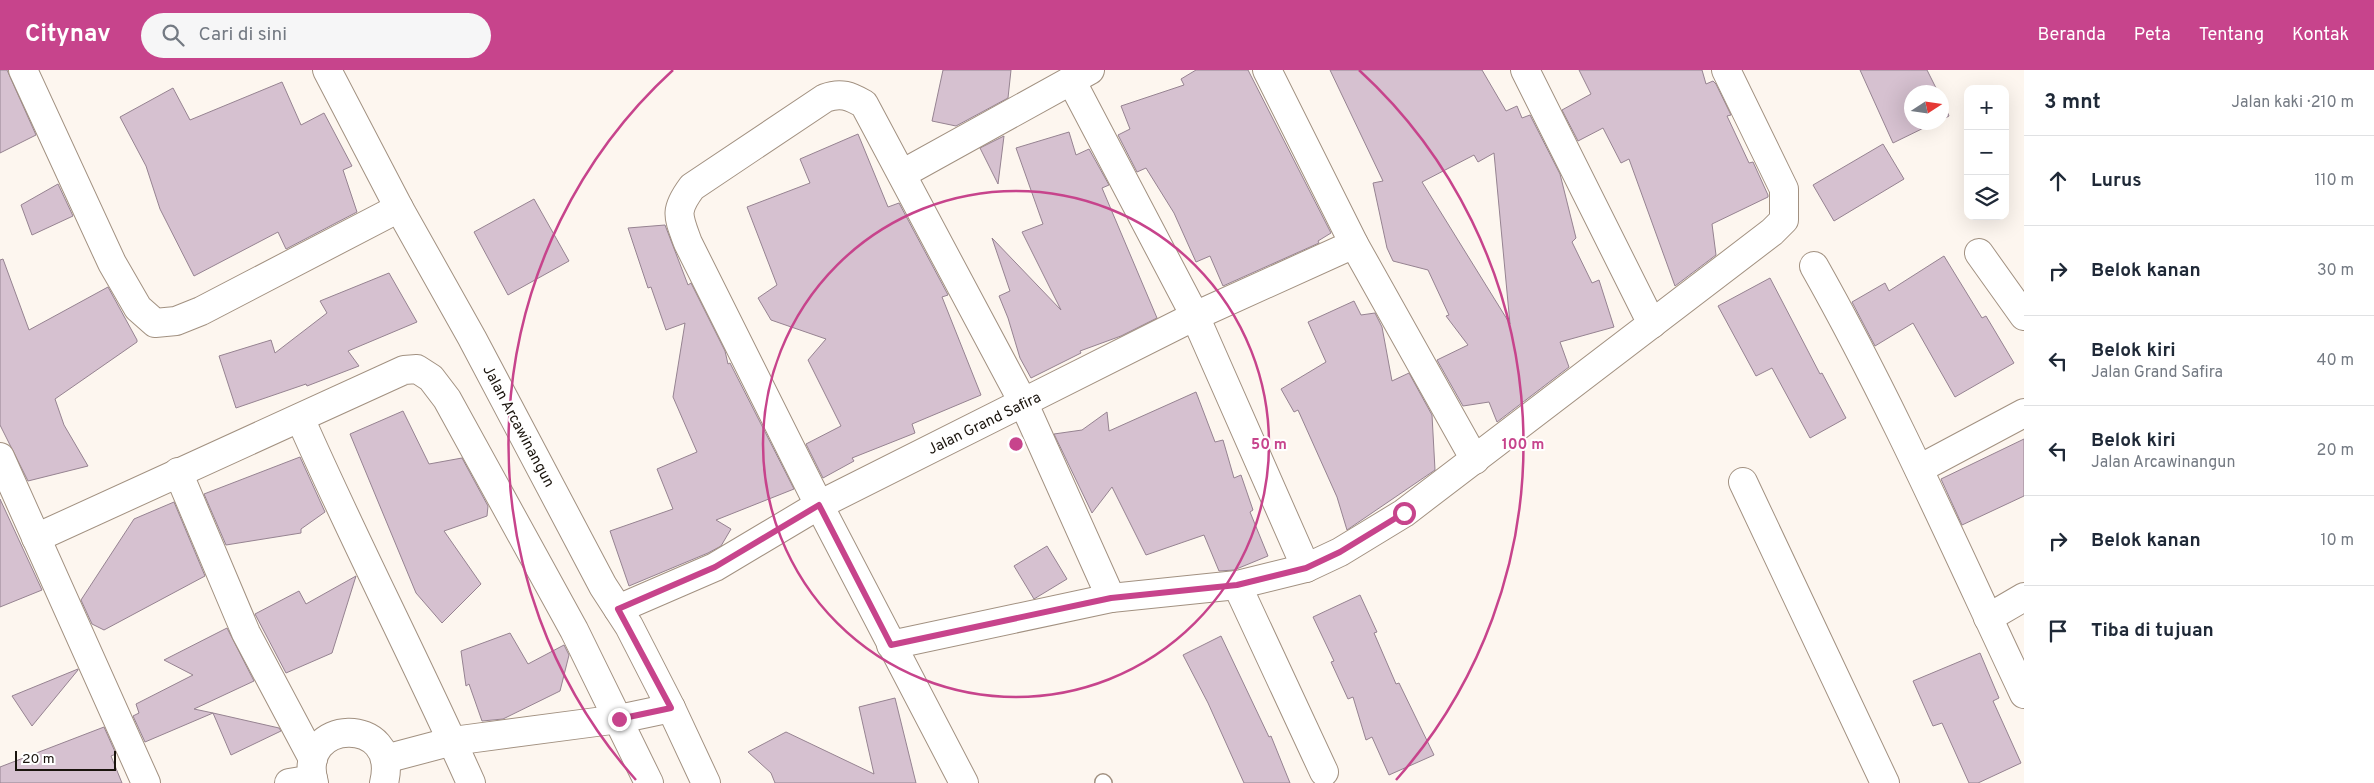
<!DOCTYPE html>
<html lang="id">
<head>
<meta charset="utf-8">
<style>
  body { margin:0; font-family:Overpass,sans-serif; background:#f6f6f7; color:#1f2937 }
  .controls { position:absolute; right:15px; top:15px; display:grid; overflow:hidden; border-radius:10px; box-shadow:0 5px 20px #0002 }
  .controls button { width:45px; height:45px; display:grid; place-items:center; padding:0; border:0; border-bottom:1px solid #e0e1e3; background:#fff; color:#1f2937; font:25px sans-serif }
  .compass { position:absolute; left:1904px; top:15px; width:45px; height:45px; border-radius:50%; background:#fff; box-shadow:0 5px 20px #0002; rotate:78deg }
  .scale { position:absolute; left:15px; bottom:12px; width:101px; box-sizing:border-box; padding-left:5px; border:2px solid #1a140d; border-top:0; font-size:14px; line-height:18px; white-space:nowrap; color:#1a140d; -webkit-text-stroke:4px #fff; paint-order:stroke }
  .stop { position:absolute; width:15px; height:15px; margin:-11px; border:4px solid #c7448c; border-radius:50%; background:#fff }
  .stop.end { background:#c7448c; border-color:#fff; box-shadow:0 1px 5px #0008 }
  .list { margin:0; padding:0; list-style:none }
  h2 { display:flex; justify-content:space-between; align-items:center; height:65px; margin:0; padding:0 20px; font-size:21px }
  h2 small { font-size:16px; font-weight:400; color:#747a83 }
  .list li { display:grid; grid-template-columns:32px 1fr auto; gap:15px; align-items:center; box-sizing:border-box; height:90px; padding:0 20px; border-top:1px solid #e0e1e3 }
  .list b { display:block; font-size:19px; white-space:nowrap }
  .list p { margin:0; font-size:16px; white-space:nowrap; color:#747a83 }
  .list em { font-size:16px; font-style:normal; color:#747a83 }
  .icon { flex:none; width:28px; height:28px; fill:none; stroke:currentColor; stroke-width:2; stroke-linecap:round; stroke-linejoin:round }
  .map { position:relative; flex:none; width:2024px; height:713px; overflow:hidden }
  header { display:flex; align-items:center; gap:30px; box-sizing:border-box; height:70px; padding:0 25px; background:#c7448c; color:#fff }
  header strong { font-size:24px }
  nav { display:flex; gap:28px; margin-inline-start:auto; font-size:18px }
  .search { width:350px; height:45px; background:#f6f6f7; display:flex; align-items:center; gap:12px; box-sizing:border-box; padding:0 18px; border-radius:28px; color:#747a83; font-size:19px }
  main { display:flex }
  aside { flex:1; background:#fff }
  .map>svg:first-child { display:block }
  .building { fill:#d6c1d0; stroke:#968391; fill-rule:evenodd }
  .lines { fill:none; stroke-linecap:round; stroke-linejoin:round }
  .service-casing { stroke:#a29181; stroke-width:18 }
  .minor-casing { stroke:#a29181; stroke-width:30 }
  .service { stroke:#fff; stroke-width:15 }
  .minor { stroke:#fff; stroke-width:28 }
  .route { stroke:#c7448c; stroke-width:6 }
  .ring { fill:none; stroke:#c7448c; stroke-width:2.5 }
  .labels { text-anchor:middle; stroke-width:4; stroke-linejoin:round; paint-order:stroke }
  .street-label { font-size:15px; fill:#1a140d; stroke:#fff }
  .centre { fill:#c7448c; stroke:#fff; stroke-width:2.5 }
  .ring-label { font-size:15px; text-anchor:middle; font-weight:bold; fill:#c7448c; stroke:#fff; stroke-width:4; stroke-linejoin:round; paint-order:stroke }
</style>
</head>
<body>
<header>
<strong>Citynav</strong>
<div class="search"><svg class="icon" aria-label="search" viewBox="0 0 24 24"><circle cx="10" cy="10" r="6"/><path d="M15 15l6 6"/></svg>Cari di sini</div>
<nav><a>Beranda</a><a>Peta</a><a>Tentang</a><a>Kontak</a></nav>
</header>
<main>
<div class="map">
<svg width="2024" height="713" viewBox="0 0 2024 713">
  <rect width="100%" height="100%" fill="#fdf6ef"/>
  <g class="building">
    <polygon points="0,0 7,0 36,65 0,83"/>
    <polygon points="943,0 1011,0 1008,28 956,56 932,51"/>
    <polygon points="1196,0 1248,0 1331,163 1318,171 1319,173 1223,216 1210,186 1196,192 1174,143 1146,98 1137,102 1118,65 1130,59 1121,36 1184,15 1181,9"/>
    <path d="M1330,0H1482L1506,41L1517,36L1522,48L1530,45L1560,104L1576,168L1572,172L1592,213L1599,210L1614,257L1560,272L1569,297L1497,352L1489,332L1463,336L1437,290L1468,275L1446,246L1449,245L1428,200L1393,191L1387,178L1373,113L1383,111ZM1494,83L1510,254L1422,112L1474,85L1478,92Z"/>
    <polygon points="1579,0 1702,0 1706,14 1713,11 1716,14 1731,45 1727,46 1749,93 1753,92 1768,125 1768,127 1712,154 1716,185 1675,216 1629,89 1621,93 1603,58 1578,71 1562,40 1591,24"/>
    <polygon points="1860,0 1927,0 1938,22 1912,22 1912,52 1936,52 1893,73"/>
    <polygon points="282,12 301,55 324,43 352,96 343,100 357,142 286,179 278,162 194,206 160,139 146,96 120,47 173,18 190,50"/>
    <polygon points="1942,30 1949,46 1942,50"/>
    <polygon points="1069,62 1076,85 1089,79 1109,115 1102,118 1157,248 1121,266 1080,281 1081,283 1031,308 1020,288 1008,248 999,226 1010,221 992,168 1061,240 1022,162 1043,154 1016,78"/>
    <polygon points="858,64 888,137 899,133 947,223 948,225 942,227 981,325 912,354 915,363 852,388 854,391 823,408 806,374 841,356 808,290 826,269 771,250 758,228 777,215 747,137 810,113 800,89"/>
    <polygon points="1004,66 998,114 980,78"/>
    <polygon points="1883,74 1904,109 1834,151 1813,115"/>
    <polygon points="58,114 73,146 32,165 21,135"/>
    <polygon points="534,129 569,191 508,225 474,162"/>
    <polygon points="665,155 688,215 691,213 725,281 728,294 730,293 794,419 716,450 731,459 721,476 708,483 629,516 610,461 673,439 657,399 697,382 673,327 685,253 666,260 651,217 648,218 628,158"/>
    <polygon points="1944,186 1982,248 1986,246 2014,293 1955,327 1913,253 1875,276 1852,232 1885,213 1889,221"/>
    <polygon points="3,189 29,260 108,217 137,270 137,272 55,329 64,355 88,396 28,411 0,355 0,190"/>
    <polygon points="389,203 417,252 348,281 359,296 307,316 306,314 236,338 219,286 271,270 275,283 327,243 320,231"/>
    <polygon points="1770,208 1820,304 1822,303 1846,348 1810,368 1772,298 1756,306 1718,236"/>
    <polygon points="1354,231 1361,245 1375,243 1382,257 1392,311 1409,303 1432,345 1435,400 1347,460 1337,427 1298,340 1294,342 1281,319 1326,292 1308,252"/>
    <polygon points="1196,322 1215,372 1223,370 1234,408 1241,405 1253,440 1250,442 1268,486 1234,500 1219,501 1204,465 1146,485 1112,417 1092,443 1054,364 1082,360 1107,342 1109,361"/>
    <polygon points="403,341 429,394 462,388 488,436 487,446 444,461 481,514 442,553 416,523 350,364"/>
    <polygon points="2024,369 2024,426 1962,455 1941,409"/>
    <polygon points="300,387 325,442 301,459 301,463 226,475 204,424"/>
    <polygon points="0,429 42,520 0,537"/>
    <polygon points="174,432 205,506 104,560 92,554 81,530 134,449"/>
    <polygon points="1047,476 1067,509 1034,529 1014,496"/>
    <polygon points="356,506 332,583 286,603 255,544 299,521 306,534"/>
    <polygon points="1360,525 1377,562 1374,563 1396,614 1399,613 1434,685 1389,705 1372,667 1366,670 1353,627 1348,629 1331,592 1334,591 1313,547"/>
    <polygon points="227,558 254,611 194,639 213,643 145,672 133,646 139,643 136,634 193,605 164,590"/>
    <polygon points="510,563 528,594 564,575 569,585 560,621 503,649 482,651 469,614 466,616 461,581"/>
    <polygon points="1221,566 1269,667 1271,666 1290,713 1244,713 1208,633 1183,585"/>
    <polygon points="1980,583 1999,628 1993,631 2021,693 1978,713 1969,713 1942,653 1933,656 1913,611"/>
    <polygon points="78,599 78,600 32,656 12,626"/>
    <polygon points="895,628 916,713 775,713 771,703 748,682 786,662 874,704 859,637"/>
    <polygon points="213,643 279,658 281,661 231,685"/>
    <polygon points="104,657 116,684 111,686 122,713 0,713 0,697"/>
  </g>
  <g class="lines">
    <g class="service-casing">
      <polyline id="service" points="1103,712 1104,713"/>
    </g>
    <g class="minor-casing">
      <g id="minor">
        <polyline points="23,0 112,193 138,238 155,253 176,251 201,241 399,138"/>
        <polyline points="327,0 399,138 472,268 603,516 629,556 671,638 706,713"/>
        <polyline points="1267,0 1354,174 1475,390"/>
        <polyline points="1525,0 1652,254"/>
        <polyline points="1071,10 1195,246 1306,498"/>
        <polyline points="902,104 1090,0"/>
        <polyline points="1979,183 2024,246"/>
        <path d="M1814,196C1892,334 1956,480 2024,624"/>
        <path d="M300,348C354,471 416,590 471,713"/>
        <polyline points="0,387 146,713"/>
        <polyline points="1919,399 2024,343"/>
        <polyline points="178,402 246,563 313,689"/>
        <polyline points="1743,412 1885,713"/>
        <polyline points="36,468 404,300 417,299 431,308 447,329 574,560 649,713"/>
        <polyline points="1237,515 1324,702"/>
        <polyline points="618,539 715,497 819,435 1195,246 1354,174"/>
        <polyline points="1988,548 2024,527"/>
        <polyline points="891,575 1111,528 1237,515 1306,498 1340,482 1404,443 1772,162 1784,150 1784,119 1726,0"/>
        <polyline points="385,689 453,671 619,649 671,638"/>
        <polyline points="289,713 313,709"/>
        <path d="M314,713C295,648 401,644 384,713"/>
        <path d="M964,713L819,435L688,173C678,146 674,141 692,117L825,28C841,22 850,26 864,34L1024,334L1111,528"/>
      </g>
    </g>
    <use href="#service" class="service"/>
    <use href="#minor" class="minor"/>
  </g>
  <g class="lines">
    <polyline class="route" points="619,649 671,638 618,539 715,497 819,435 891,575 1111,528 1237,515 1306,498 1340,482 1404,443"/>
  </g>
  <g class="ring">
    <circle cx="1016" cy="374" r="253"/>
    <path d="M636 710A507 507 0 0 1 673 0M1359 0A507 507 0 0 1 1396 710"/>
  </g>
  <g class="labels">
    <g class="street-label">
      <text transform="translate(984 353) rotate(-26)" y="5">Jalan Grand Safira</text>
      <text transform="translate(519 356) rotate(62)" y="5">Jalan Arcawinangun</text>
    </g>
  </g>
  <circle cx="1016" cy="374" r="8" class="centre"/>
  <g class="ring-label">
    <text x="1269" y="379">50 m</text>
    <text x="1523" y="379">100 m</text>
  </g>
</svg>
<div class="controls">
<button>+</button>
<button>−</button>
<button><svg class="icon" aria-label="layers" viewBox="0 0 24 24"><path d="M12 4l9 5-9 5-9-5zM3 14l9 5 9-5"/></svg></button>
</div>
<svg class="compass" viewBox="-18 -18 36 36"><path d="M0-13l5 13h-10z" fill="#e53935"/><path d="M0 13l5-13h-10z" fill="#747a83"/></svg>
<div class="scale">20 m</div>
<div class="stop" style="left:1404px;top:443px"></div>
<div class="stop end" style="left:619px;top:649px"></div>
</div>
<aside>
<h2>3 mnt<small>Jalan kaki · 210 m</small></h2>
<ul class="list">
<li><svg class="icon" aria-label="ahead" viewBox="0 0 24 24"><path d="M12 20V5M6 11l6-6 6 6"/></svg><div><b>Lurus</b></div><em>110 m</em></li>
<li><svg class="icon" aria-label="right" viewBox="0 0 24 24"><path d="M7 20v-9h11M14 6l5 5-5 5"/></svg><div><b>Belok kanan</b></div><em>30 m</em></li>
<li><svg class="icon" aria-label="left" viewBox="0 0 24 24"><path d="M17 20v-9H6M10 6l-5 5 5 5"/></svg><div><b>Belok kiri</b><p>Jalan Grand Safira</p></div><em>40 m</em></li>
<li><svg class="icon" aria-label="left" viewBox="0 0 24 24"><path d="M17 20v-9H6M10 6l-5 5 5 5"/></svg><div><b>Belok kiri</b><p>Jalan Arcawinangun</p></div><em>20 m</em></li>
<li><svg class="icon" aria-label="right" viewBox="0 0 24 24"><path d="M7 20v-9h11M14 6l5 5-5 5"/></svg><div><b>Belok kanan</b></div><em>10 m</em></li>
<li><svg class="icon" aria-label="arrive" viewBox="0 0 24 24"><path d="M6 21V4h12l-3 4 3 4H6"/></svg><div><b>Tiba di tujuan</b></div></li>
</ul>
</aside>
</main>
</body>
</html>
